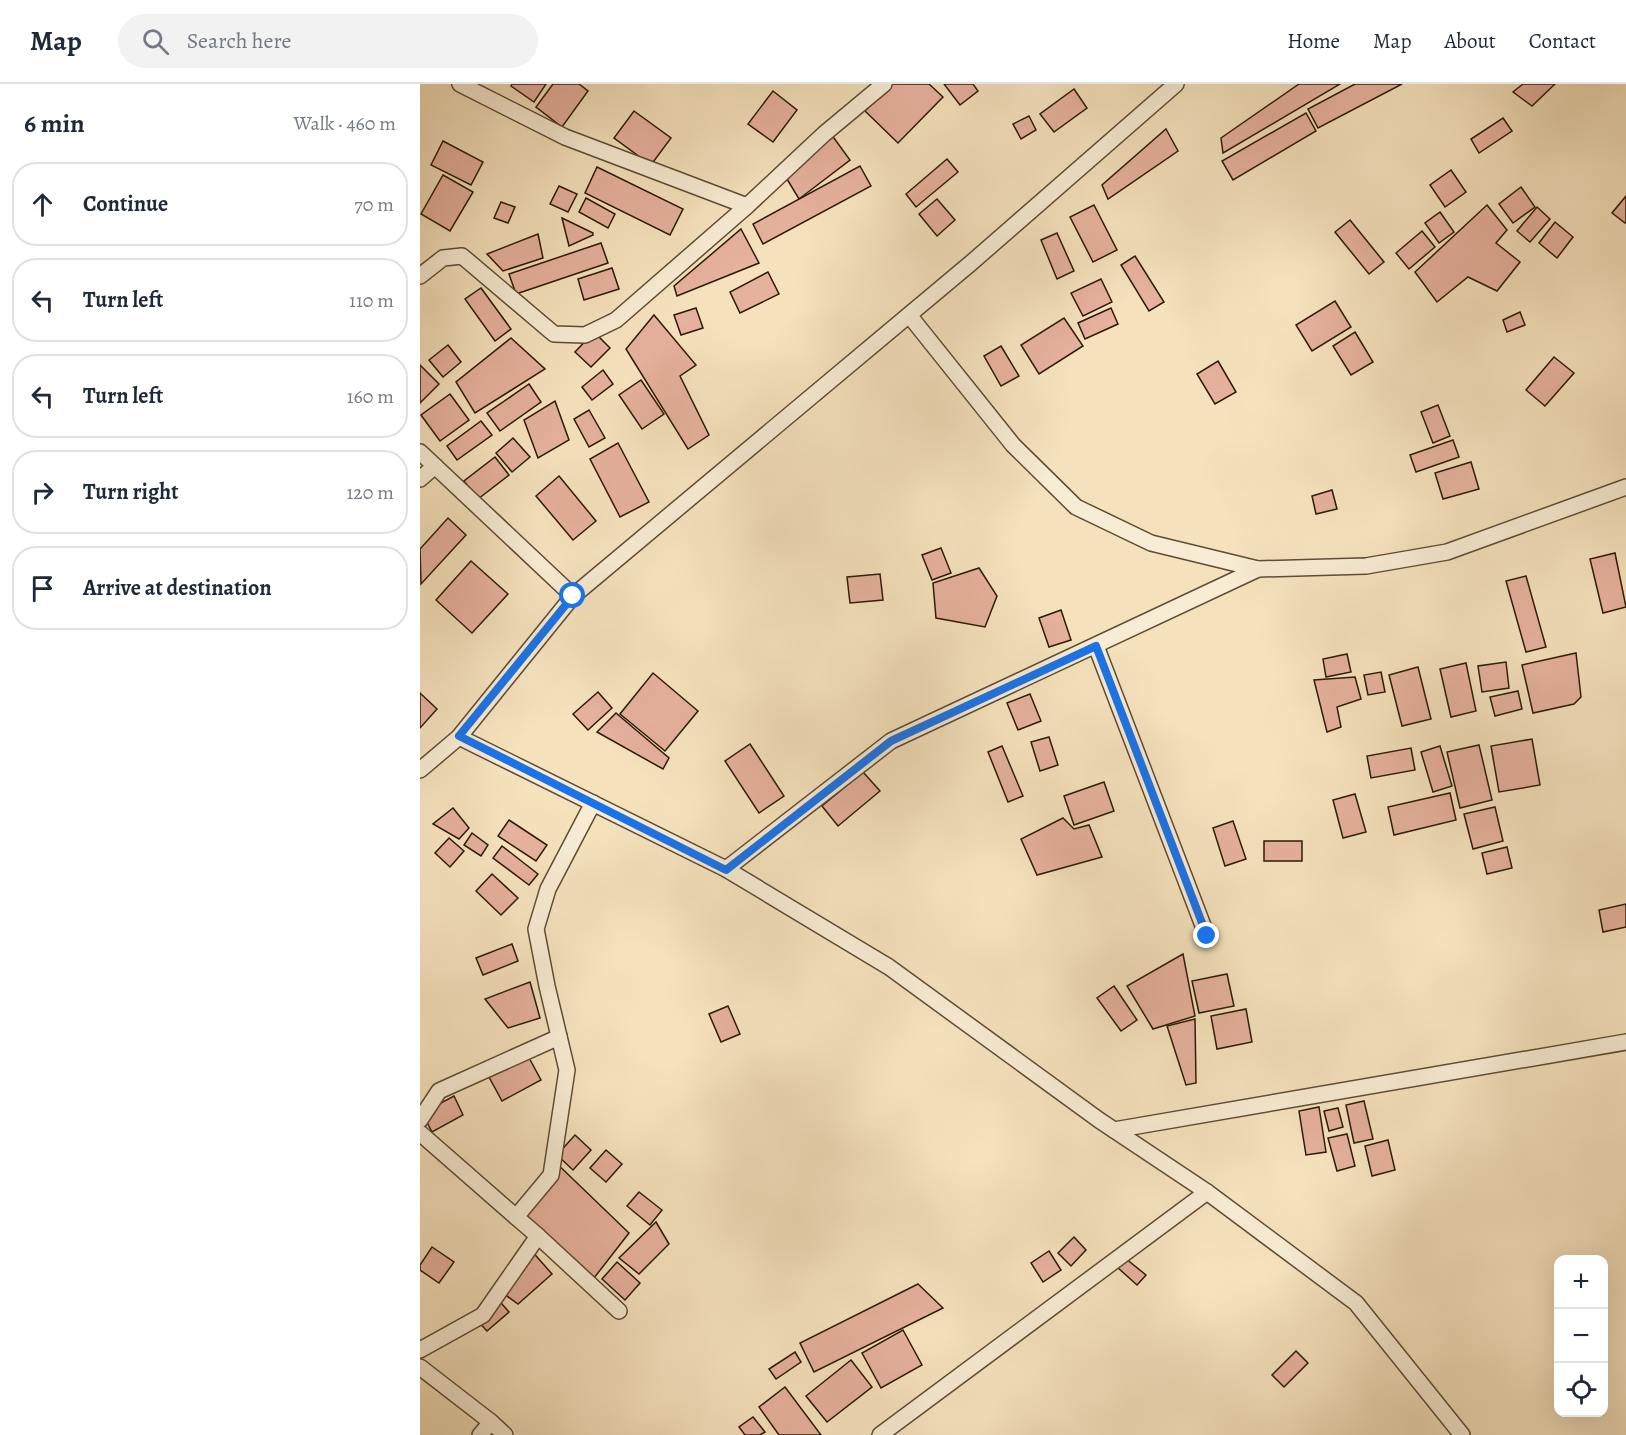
<!DOCTYPE html>
<html lang="en">
<head>
<meta charset="utf-8">
<style>
  body { margin:0; font-family:Alegreya,serif; background:#f2f2f3; color:#1f2937 }
  .controls { position:absolute; right:18px; bottom:18px; display:grid; overflow:hidden; border-radius:12px; box-shadow:0 6px 24px #0002 }
  .controls button { width:54px; height:54px; display:grid; place-items:center; padding:0; border:0; border-bottom:2px solid #e0e1e3; background:#fff; color:#1f2937; font:30px sans-serif }
  .stop { position:absolute; width:18px; height:18px; margin:-14px; border:4px solid #1a73e8; border-radius:50%; background:#fff }
  .stop.end { background:#1a73e8; border-color:#fff; box-shadow:0 2px 6px #0008 }
  .list { margin:0; padding:0; list-style:none }
  h2 { display:flex; justify-content:space-between; align-items:center; height:78px; margin:0; padding:0 24px; font-size:26px }
  h2 small { font-size:20px; font-weight:400; color:#747a83 }
  .list li { display:grid; grid-template-columns:39px 1fr auto; gap:18px; align-items:center; box-sizing:border-box; height:84px; margin:0 12px 12px; padding:0 12px; border:2px solid #e0e1e3; border-radius:24px }
  .list b { display:block; font-size:22px; white-space:nowrap }
  .list em { font-size:20px; font-style:normal; color:#747a83 }
  .icon { flex:none; width:33px; height:33px; fill:none; stroke:currentColor; stroke-width:2; stroke-linecap:round; stroke-linejoin:round }
  .map { position:relative; flex:none; width:1206px; height:1351px; overflow:hidden }
  header { display:flex; align-items:center; gap:36px; box-sizing:border-box; height:84px; padding:0 30px; background:#fff; border-bottom:2px solid #e0e1e3 }
  header strong { font-size:28px }
  nav { display:flex; gap:33px; margin-inline-start:auto; font-size:21px }
  .search { width:420px; height:54px; background:#f2f2f3; display:flex; align-items:center; gap:15px; box-sizing:border-box; padding:0 21px; border-radius:33px; color:#747a83; font-size:22px }
  main { display:flex }
  aside { flex:1; background:#fff }
  .map>svg:first-child { display:block }
  .building { fill:#e6b19d; stroke:#2c1a07; stroke-width:1.5 }
  .lines { fill:none; stroke-linecap:round; stroke-linejoin:round }
  .street-casing { stroke:#5e4c34; stroke-width:18 }
  .street { stroke:#f8ecd4; stroke-width:15 }
  .route { stroke:#1a73e8; stroke-width:8 }
</style>
</head>
<body>
<header>
<strong>Map</strong>
<div class="search"><svg class="icon" aria-label="search" viewBox="0 0 24 24"><circle cx="10" cy="10" r="6"/><path d="M15 15l6 6"/></svg>Search here</div>
<nav><a>Home</a><a>Map</a><a>About</a><a>Contact</a></nav>
</header>
<main>
<aside>
<h2>6 min<small>Walk · 460 m</small></h2>
<ul class="list">
<li><svg class="icon" aria-label="ahead" viewBox="0 0 24 24"><path d="M12 20V5M6 11l6-6 6 6"/></svg><div><b>Continue</b></div><em>70 m</em></li>
<li><svg class="icon" aria-label="left" viewBox="0 0 24 24"><path d="M17 20v-9H6M10 6l-5 5 5 5"/></svg><div><b>Turn left</b></div><em>110 m</em></li>
<li><svg class="icon" aria-label="left" viewBox="0 0 24 24"><path d="M17 20v-9H6M10 6l-5 5 5 5"/></svg><div><b>Turn left</b></div><em>160 m</em></li>
<li><svg class="icon" aria-label="right" viewBox="0 0 24 24"><path d="M7 20v-9h11M14 6l5 5-5 5"/></svg><div><b>Turn right</b></div><em>120 m</em></li>
<li><svg class="icon" aria-label="arrive" viewBox="0 0 24 24"><path d="M6 21V4h12l-3 4 3 4H6"/></svg><div><b>Arrive at destination</b></div></li>
</ul>
</aside>
<div class="map">
<svg width="1206" height="1351" viewBox="0 0 1206 1351">
  <rect width="100%" height="100%" fill="#f5e2bd"/>
  <filter id="stains"><feTurbulence type="fractalNoise" baseFrequency=".00333" numOctaves="4"/><feColorMatrix values="0 0 0 0 .2 0 0 0 0 .09 0 0 0 0 .02 0 0 0 .5 -.17"/></filter>
  <radialGradient id="worn" r=".72"><stop offset=".6" stop-color="#630" stop-opacity="0"/><stop offset="1" stop-color="#630" stop-opacity=".3"/></radialGradient>
  <g class="building">
    <polygon points="92,0 126,0 114,18 91,2"/>
    <polygon points="133,0 159,0 168,7 142,43 116,23"/>
    <polygon points="471,0 509,0 523,13 478,59 445,27"/>
    <polygon points="524,0 553,0 558,7 540,21"/>
    <polygon points="879,0 920,0 803,69 801,54"/>
    <polygon points="935,0 982,0 898,44 888,25"/>
    <polygon points="1103,0 1135,0 1112,22 1093,8"/>
    <polygon points="654,5 667,24 634,48 620,30"/>
    <polygon points="353,7 377,26 353,58 328,40"/>
    <polygon points="214,27 251,54 231,81 194,54"/>
    <polygon points="886,29 896,47 813,96 802,77"/>
    <polygon points="609,32 616,46 601,55 593,40"/>
    <polygon points="1083,34 1092,47 1059,69 1051,55"/>
    <polygon points="746,45 758,67 688,115 682,101"/>
    <polygon points="411,50 430,76 379,115 367,95"/>
    <polygon points="23,57 63,78 51,101 11,81"/>
    <polygon points="527,75 538,88 496,123 486,110"/>
    <polygon points="440,82 451,102 343,160 333,140"/>
    <polygon points="177,83 263,125 250,151 165,109"/>
    <polygon points="1031,86 1046,108 1025,123 1010,101"/>
    <polygon points="23,91 53,108 30,147 1,130"/>
    <polygon points="139,102 157,110 148,128 130,120"/>
    <polygon points="1101,103 1115,123 1093,139 1079,120"/>
    <polygon points="1206,112 1206,138 1205,139 1192,129"/>
    <polygon points="166,114 195,130 188,144 159,128"/>
    <polygon points="517,115 535,136 517,152 499,130"/>
    <polygon points="81,118 95,123 88,139 74,134"/>
    <polygon points="674,121 697,166 673,178 650,133"/>
    <polygon points="1067,121 1087,146 1076,159 1100,178 1077,207 1048,193 1017,218 995,188"/>
    <polygon points="1117,123 1130,135 1110,158 1097,147"/>
    <polygon points="1020,128 1034,148 1019,159 1005,139"/>
    <polygon points="142,134 173,149 173,151 149,162"/>
    <polygon points="930,136 964,178 949,190 915,148"/>
    <polygon points="1135,138 1153,153 1137,174 1119,159"/>
    <polygon points="321,145 339,179 257,212 254,202"/>
    <polygon points="1002,147 1015,163 989,185 976,169"/>
    <polygon points="637,149 654,187 637,195 621,156"/>
    <polygon points="118,150 123,174 83,187 67,170"/>
    <polygon points="181,159 188,179 96,210 89,190"/>
    <polygon points="715,172 744,218 729,227 701,181"/>
    <polygon points="192,184 199,205 164,216 158,195"/>
    <polygon points="348,188 359,210 320,229 310,208"/>
    <polygon points="681,195 692,218 663,232 651,209"/>
    <polygon points="61,204 91,245 75,257 45,215"/>
    <polygon points="915,217 931,243 892,267 876,241"/>
    <polygon points="276,224 283,244 261,251 254,231"/>
    <polygon points="691,224 698,240 665,255 658,239"/>
    <polygon points="1100,228 1105,241 1087,248 1083,236"/>
    <polygon points="234,231 276,281 260,292 289,351 268,365 206,265"/>
    <polygon points="644,234 663,262 619,290 601,261"/>
    <polygon points="174,248 190,264 171,283 155,268"/>
    <polygon points="935,248 953,278 931,291 913,262"/>
    <polygon points="91,254 125,285 55,329 36,298"/>
    <polygon points="28,261 41,278 23,293 9,276"/>
    <polygon points="581,262 599,292 581,302 564,272"/>
    <polygon points="1134,273 1154,289 1125,322 1106,306"/>
    <polygon points="798,277 816,308 795,320 777,290"/>
    <polygon points="0,281 19,300 0,319"/>
    <polygon points="183,286 193,300 172,316 162,303"/>
    <polygon points="221,296 244,330 222,345 199,311"/>
    <polygon points="109,300 121,318 80,347 67,329"/>
    <polygon points="30,310 49,336 20,357 1,331"/>
    <polygon points="135,317 149,356 118,374 104,336"/>
    <polygon points="1018,321 1030,352 1013,359 1001,328"/>
    <polygon points="169,326 185,354 169,363 154,335"/>
    <polygon points="61,337 72,351 37,376 27,362"/>
    <polygon points="93,354 110,373 92,388 76,369"/>
    <polygon points="1033,356 1039,373 996,388 990,371"/>
    <polygon points="198,359 229,418 200,433 170,375"/>
    <polygon points="75,373 89,391 58,415 44,397"/>
    <polygon points="1051,378 1059,405 1023,415 1015,389"/>
    <polygon points="139,392 176,437 153,456 116,412"/>
    <polygon points="912,406 917,425 896,430 892,412"/>
    <polygon points="28,434 46,451 1,500 0,465"/>
    <polygon points="521,464 531,489 512,496 502,471"/>
    <polygon points="1195,469 1206,523 1183,529 1170,475"/>
    <polygon points="51,477 88,510 52,549 16,516"/>
    <polygon points="559,484 577,512 565,543 516,534 513,499"/>
    <polygon points="460,490 463,516 430,519 427,493"/>
    <polygon points="1106,492 1126,563 1106,568 1086,497"/>
    <polygon points="641,526 651,556 629,563 619,534"/>
    <polygon points="1156,569 1161,613 1154,620 1113,629 1102,581"/>
    <polygon points="927,570 931,588 906,593 903,575"/>
    <polygon points="1086,578 1089,604 1062,608 1058,582"/>
    <polygon points="1046,579 1056,627 1031,633 1020,585"/>
    <polygon points="998,583 1011,635 982,642 969,591"/>
    <polygon points="961,588 965,608 948,611 944,591"/>
    <polygon points="233,589 278,627 245,667 200,630"/>
    <polygon points="935,593 941,615 917,623 921,643 907,648 894,596"/>
    <polygon points="1098,607 1102,625 1075,632 1070,613"/>
    <polygon points="178,608 192,624 168,646 153,630"/>
    <polygon points="0,609 17,625 0,644"/>
    <polygon points="610,610 621,637 598,646 587,619"/>
    <polygon points="196,629 249,674 243,685 177,648"/>
    <polygon points="629,653 638,681 620,687 611,658"/>
    <polygon points="1112,655 1120,701 1079,708 1071,662"/>
    <polygon points="330,660 364,712 339,729 305,677"/>
    <polygon points="1059,661 1072,716 1040,724 1027,668"/>
    <polygon points="582,662 603,712 588,718 568,668"/>
    <polygon points="1020,662 1032,702 1013,708 1001,668"/>
    <polygon points="991,664 995,686 951,694 947,672"/>
    <polygon points="443,688 460,707 418,742 402,722"/>
    <polygon points="684,698 694,727 654,741 644,712"/>
    <polygon points="1030,709 1036,736 974,751 968,723"/>
    <polygon points="935,710 946,748 923,754 913,716"/>
    <polygon points="1075,723 1083,757 1053,765 1044,730"/>
    <polygon points="33,724 49,744 39,755 13,740"/>
    <polygon points="643,734 654,745 669,741 682,773 617,791 601,755"/>
    <polygon points="89,736 127,761 116,777 78,752"/>
    <polygon points="813,737 826,775 805,782 793,744"/>
    <polygon points="52,749 68,761 61,772 44,761"/>
    <polygon points="29,754 44,767 30,783 15,769"/>
    <rect x="844" y="757" width="38" height="20"/>
    <polygon points="82,762 118,790 109,801 73,774"/>
    <polygon points="1087,763 1092,784 1067,790 1062,769"/>
    <polygon points="72,790 98,814 81,831 56,807"/>
    <polygon points="1206,820 1206,843 1183,848 1179,826"/>
    <polygon points="92,860 98,877 63,891 56,874"/>
    <polygon points="763,870 775,932 733,945 707,902"/>
    <polygon points="807,890 814,922 779,929 772,897"/>
    <polygon points="110,898 120,934 88,944 65,915"/>
    <polygon points="694,902 717,936 701,947 677,914"/>
    <polygon points="308,922 320,950 301,958 289,930"/>
    <polygon points="826,925 832,958 797,965 791,932"/>
    <polygon points="775,935 776,999 766,1001 747,942"/>
    <polygon points="108,972 121,996 82,1017 69,993"/>
    <polygon points="34,1012 43,1031 12,1048 2,1029"/>
    <polygon points="944,1017 953,1055 934,1059 926,1021"/>
    <polygon points="899,1023 906,1068 886,1071 879,1027"/>
    <polygon points="918,1024 923,1043 909,1047 904,1027"/>
    <polygon points="927,1050 935,1082 917,1087 908,1054"/>
    <polygon points="155,1051 171,1066 153,1086 137,1071"/>
    <polygon points="968,1056 975,1086 952,1092 945,1062"/>
    <polygon points="186,1066 202,1080 186,1098 170,1084"/>
    <polygon points="130,1073 209,1149 174,1194 105,1130"/>
    <polygon points="219,1108 242,1126 230,1141 207,1122"/>
    <polygon points="236,1138 249,1160 219,1190 199,1174"/>
    <polygon points="654,1153 666,1166 651,1182 638,1169"/>
    <polygon points="12,1163 34,1178 19,1199 0,1186 0,1181"/>
    <polygon points="110,1165 132,1190 98,1220 80,1207"/>
    <polygon points="629,1167 641,1186 623,1198 611,1179"/>
    <polygon points="705,1174 726,1191 717,1201 697,1183"/>
    <polygon points="197,1178 220,1199 205,1216 182,1195"/>
    <polygon points="498,1200 523,1224 394,1288 380,1259"/>
    <polygon points="75,1212 89,1228 67,1247 53,1232"/>
    <polygon points="483,1246 502,1281 461,1304 442,1269"/>
    <polygon points="876,1267 888,1279 864,1303 852,1291"/>
    <polygon points="375,1268 381,1278 356,1295 349,1285"/>
    <polygon points="431,1276 452,1303 407,1338 386,1312"/>
    <polygon points="365,1303 401,1351 359,1351 339,1323"/>
    <polygon points="333,1333 345,1348 340,1351 325,1351 319,1343"/>
  </g>
  <g class="lines">
    <g class="street-casing">
      <g id="street">
        <polyline points="40,0 145,53 327,122 404,50 464,0"/>
        <polyline points="0,192 23,174 42,172 134,250 165,251 196,236 327,122"/>
        <polyline points="489,231 593,361 656,423 731,459 838,485 946,482 1027,468 1206,403"/>
        <polyline points="0,368 153,512 551,179 756,0"/>
        <polyline points="0,395 15,382"/>
        <polyline points="676,562 787,852"/>
        <polyline points="39,653 306,785 469,883 679,1036 787,1108 936,1219 1042,1351"/>
        <polyline points="0,686 39,653 153,512"/>
        <polyline points="306,785 471,657 838,485"/>
        <polyline points="0,1036 19,1007 139,953"/>
        <polyline points="694,1046 1206,958"/>
        <polyline points="0,1049 96,1133 131,1091 147,986 127,902 116,845 128,805 173,719"/>
        <polyline points="118,1152 199,1227"/>
        <polyline points="0,1266 63,1231 118,1152 96,1133"/>
        <polyline points="0,1283 71,1338 60,1351"/>
        <polyline points="71,1338 85,1351"/>
        <polyline points="460,1351 787,1108"/>
      </g>
    </g>
    <use href="#street" class="street"/>
  </g>
  <g class="lines">
    <polyline class="route" points="153,512 39,652 306,786 471,657 676,562 787,852"/>
  </g>
  <rect width="100%" height="100%" filter="url(#stains)"/>
  <rect width="100%" height="100%" fill="url(#worn)"/>
</svg>
<div class="controls">
<button>+</button>
<button>−</button>
<button><svg class="icon" aria-label="locate" viewBox="0 0 24 24"><circle cx="12" cy="12" r="6"/><path d="M12 2v4M12 18v4M2 12h4M18 12h4"/></svg></button>
</div>
<div class="stop" style="left:153px;top:512px"></div>
<div class="stop end" style="left:787px;top:852px"></div>
</div>
</main>
</body>
</html>
